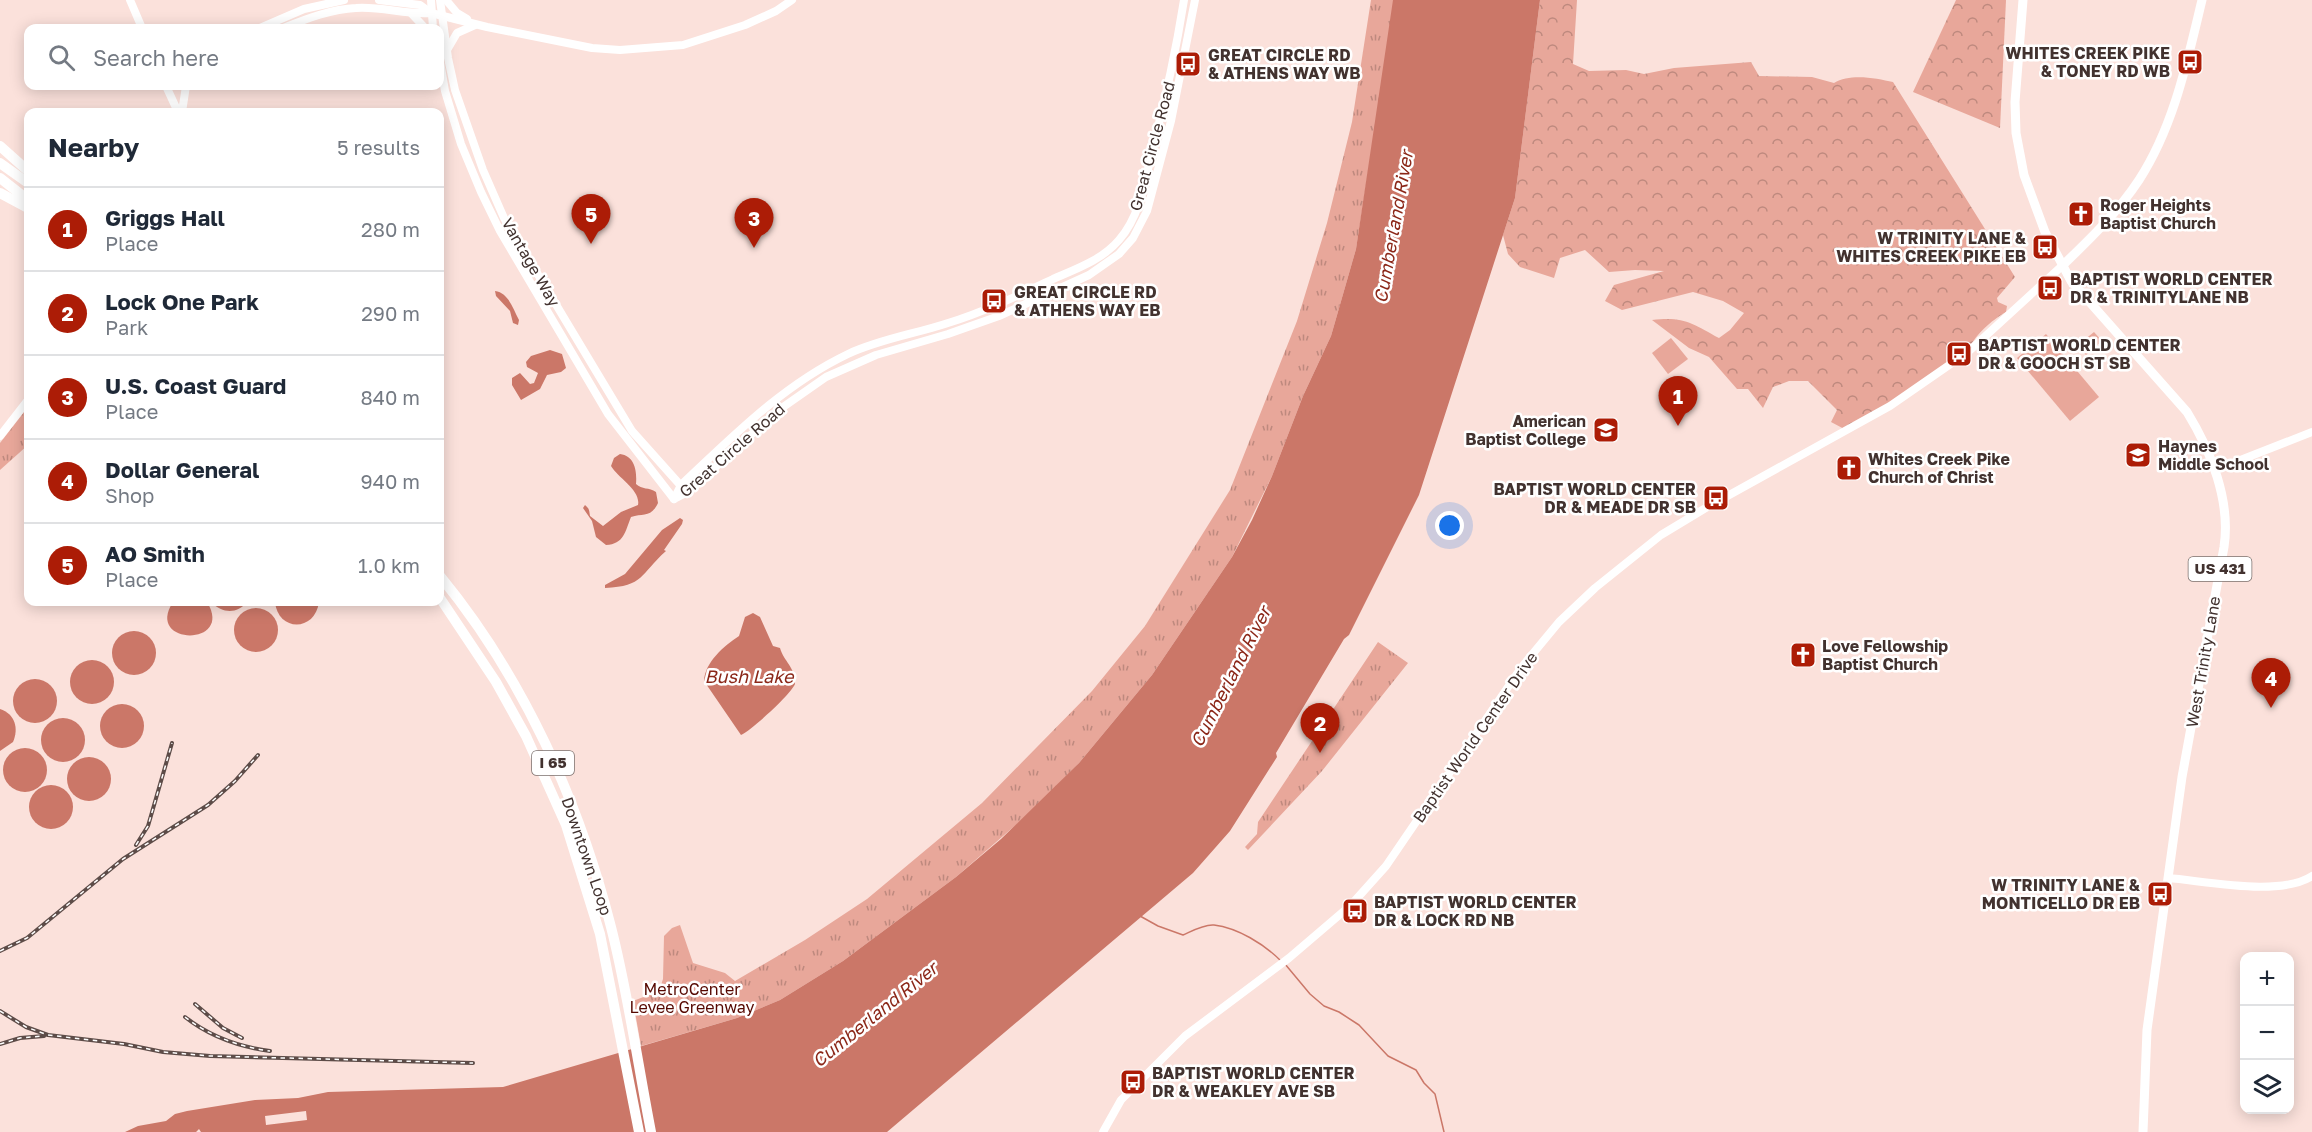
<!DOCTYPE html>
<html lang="en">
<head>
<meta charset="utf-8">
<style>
  body { margin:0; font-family:"Golos Text",sans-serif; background:#f2f2f3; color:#1f2937 }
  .controls { position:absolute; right:18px; bottom:18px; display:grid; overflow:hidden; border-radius:12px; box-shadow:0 3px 15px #0003 }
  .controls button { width:54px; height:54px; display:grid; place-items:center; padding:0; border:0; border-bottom:2px solid #e0e1e3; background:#fff; color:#1f2937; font:30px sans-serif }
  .you { position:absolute; left:1450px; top:526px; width:21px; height:21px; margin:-15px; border:4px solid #fff; border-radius:50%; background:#1a73e8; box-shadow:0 0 0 9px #1a73e833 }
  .badge { display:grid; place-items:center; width:39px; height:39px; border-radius:50%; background:#ac1c06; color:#fff; font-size:20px; font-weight:700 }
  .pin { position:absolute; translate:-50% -50px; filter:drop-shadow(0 2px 3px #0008) }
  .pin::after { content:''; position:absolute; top:32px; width:21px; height:18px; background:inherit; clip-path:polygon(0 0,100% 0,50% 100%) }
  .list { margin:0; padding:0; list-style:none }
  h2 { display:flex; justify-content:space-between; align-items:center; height:78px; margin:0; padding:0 24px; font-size:26px }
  h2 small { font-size:20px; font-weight:400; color:#747a83 }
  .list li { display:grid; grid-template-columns:39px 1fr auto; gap:18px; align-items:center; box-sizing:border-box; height:84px; padding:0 24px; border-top:2px solid #e0e1e3 }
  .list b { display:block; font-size:22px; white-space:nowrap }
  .list p { margin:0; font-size:20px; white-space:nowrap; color:#747a83 }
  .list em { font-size:20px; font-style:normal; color:#747a83 }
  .icon { flex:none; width:33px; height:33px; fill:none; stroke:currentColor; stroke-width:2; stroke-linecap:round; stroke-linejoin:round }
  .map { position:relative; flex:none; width:2312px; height:1132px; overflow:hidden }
  .search { position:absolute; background:#fff; box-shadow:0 3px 15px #0003; left:24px; top:24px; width:420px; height:66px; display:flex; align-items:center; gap:15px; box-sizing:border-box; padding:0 21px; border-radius:12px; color:#747a83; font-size:22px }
  .panel { position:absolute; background:#fff; box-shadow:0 3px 15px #0003; left:24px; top:108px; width:420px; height:498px; border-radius:12px }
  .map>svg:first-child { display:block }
  .forest { fill:url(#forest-crowns) }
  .park { fill:url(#park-tufts) }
  .pitch { fill:#e8a79a }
  .water { fill:#cb7768; fill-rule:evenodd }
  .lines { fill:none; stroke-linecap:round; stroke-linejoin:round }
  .stream { stroke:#cb7768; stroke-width:1.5 }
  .minor { stroke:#fff; stroke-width:8 }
  .major { stroke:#fff; stroke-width:9 }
  .highway { stroke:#fff; stroke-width:10 }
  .rail-casing { stroke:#5d4c48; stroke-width:4 }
  .rail { stroke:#fff; stroke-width:1.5; stroke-dasharray:4.5; stroke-linecap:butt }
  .labels { text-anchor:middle; stroke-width:5; stroke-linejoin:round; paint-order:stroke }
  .shield { fill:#fff; stroke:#7b706d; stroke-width:1.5 }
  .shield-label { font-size:15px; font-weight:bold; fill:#42322f }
  .poi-label { font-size:16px; font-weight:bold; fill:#42322f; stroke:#fff; text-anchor:start }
  .street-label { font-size:16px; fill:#42322f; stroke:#fff }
  .park-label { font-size:16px; fill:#560801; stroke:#fff }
  .water-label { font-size:18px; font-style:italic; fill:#8b2718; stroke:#fff }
</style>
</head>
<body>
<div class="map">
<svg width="2312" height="1132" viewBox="0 0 2312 1132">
  <defs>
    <pattern id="forest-crowns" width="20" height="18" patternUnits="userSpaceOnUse" patternTransform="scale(1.5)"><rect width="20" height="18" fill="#e8a79a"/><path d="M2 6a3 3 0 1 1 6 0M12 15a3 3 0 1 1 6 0" fill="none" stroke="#be897e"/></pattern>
    <pattern id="park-tufts" width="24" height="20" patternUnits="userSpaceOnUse" patternTransform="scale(1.5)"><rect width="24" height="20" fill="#e8a79a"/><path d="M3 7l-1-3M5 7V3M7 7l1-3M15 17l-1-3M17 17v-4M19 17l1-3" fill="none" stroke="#be897e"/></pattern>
  </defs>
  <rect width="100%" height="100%" fill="#fbe1db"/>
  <g class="forest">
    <path d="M1540,0H1577L1573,64L1589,71L1626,70L1644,74L1674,68L1751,62L1759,76L1812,77L1834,83C1850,73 1876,78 1893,82L2015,277L1997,298L1998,302L2007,306L2006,312C1992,320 1973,336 1968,352L1848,431L1831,422L1837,410L1808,381H1789L1773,387L1763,408L1748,389H1737L1709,357L1689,348L1652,320C1683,316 1692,323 1719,338L1730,330L1744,313L1723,301L1693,292L1622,310L1605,301L1614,285L1664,271L1635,270L1609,272L1585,250L1560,258L1554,278L1520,267L1508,254L1503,235L1515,198Z"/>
    <polygon points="1956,0 2006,0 2000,128 1913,92"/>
  </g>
  <g class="park">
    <polygon points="1371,0 1395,0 1356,249 1331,336 1303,396 1272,476 1232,557 1152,675 1079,763 1034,809 956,877 843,961 780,1000 737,1018 641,1046 633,1001 659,991 663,979 664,936 672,928 680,925 693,963 725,973 735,981 805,940 867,899 982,803 1092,691 1145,626 1230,490 1297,321 1327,223 1352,122"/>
    <polygon points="28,407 28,445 0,470 0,443"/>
    <polygon points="1378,642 1408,663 1322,771 1248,850 1245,847 1257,834 1258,822"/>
  </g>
  <g class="pitch">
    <polygon points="2094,332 2102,341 2086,355 2078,345"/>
    <polygon points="2046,334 2099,397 2070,421 2017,358"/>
    <polygon points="1671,338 1688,359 1668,374 1652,353"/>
  </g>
  <g class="water">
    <path d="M1393,0H1540L1515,198L1419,495L1349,635L1344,639L1276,753L1277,757L1230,831L1193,873L887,1132H201L199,1129L196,1132H125L138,1126L166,1121L175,1114L187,1111L255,1100L298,1098L328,1092L503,1087L737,1018L780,1000L843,961L956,877L1001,839L1079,763L1152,675L1232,557L1252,520L1272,476L1303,396L1331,336L1356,249ZM306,1111L307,1120L266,1125L265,1116Z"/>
    <path d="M495,291C509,293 513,309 519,320L518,325L513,323L510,311L496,296Z"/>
    <polygon points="550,350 562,354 566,368 561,372 547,375 540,389 521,400 512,385 512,378 520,373 530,384 534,383 538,373 527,367 526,362 531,356"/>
    <path d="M620,454C635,456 637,471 636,484C642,490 649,487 656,492L658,503C651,518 643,513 631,517C625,532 624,544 606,545L596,537L592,521L583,508L585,505C590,509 589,511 590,516L603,526L621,512L638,505C641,490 618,478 611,466L614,458Z"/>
    <path d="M680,518L683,520L682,524L664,550L666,551C639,575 645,586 605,588V585L625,574L662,530Z"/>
    <path d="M173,602H207C235,647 144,646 173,602Z"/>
    <path d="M211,602H247C237,614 223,614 211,602Z"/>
    <path d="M275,602H319C315,632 278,632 275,602Z"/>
    <circle cx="256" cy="630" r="22"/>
    <path d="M753,613L760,617L773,646L780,648C784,662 795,666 795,684C790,695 753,729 741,735L704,681C705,662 724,646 739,636L745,617Z"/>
    <circle cx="134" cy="653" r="22"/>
    <circle cx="92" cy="682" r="22"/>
    <circle cx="35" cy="701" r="22"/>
    <circle cx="122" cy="726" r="22"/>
    <path d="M0,709C15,714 19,728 13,742L0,751Z"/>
    <circle cx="63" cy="740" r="22"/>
    <circle cx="25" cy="770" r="22"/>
    <circle cx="89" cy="779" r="22"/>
    <circle cx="51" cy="807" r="22"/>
  </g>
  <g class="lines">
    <g class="stream">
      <path d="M1140,916L1158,926L1183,935C1192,931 1204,924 1214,925C1238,928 1264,944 1281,961"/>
      <polyline points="1285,964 1310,994 1324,1006 1339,1012 1359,1025 1388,1056 1416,1070 1424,1083 1435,1094 1444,1132"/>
    </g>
    <g class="minor">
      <polyline points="130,0 142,28"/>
      <polyline points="379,0 420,5 431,13 487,27 592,48 620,50 683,45 745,25 776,11 792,0"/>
      <polyline points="431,0 433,28"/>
      <polyline points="440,0 448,58 455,90 483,170 504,218 632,431 682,487"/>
      <polyline points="446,0 457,13 467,19"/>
      <polyline points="411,13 425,28"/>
      <polyline points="260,28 304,9 344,0"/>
      <path d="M283,28C306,19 331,9 356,8C381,6 406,15 431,13"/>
      <polyline points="447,50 457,33 475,25"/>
      <polyline points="440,62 445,91 461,144 481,192 500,231 608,414 674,499"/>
      <polyline points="166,86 178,112"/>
      <polyline points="182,112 186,86"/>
      <polyline points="0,436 28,400"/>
      <polyline points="2215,470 2312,432"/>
      <polyline points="674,499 688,492 776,412 826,377 876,355 948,334 999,316 1089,275 1119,254 1133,238 1147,211 1171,121 1195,0"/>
      <path d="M674,499L681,485C733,436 783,385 848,354C880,339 915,334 948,323C984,312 1019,295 1053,279C1076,269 1102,260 1119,240C1140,216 1145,182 1152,151C1165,101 1176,51 1184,0"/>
      <path d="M2168,878C2206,881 2280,897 2312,876"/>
      <polyline points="1103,1132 1121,1100 1185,1036 1289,958 1351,905 1386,866 1521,668 1559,622 1595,588 1661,535 1704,509 1890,406 1968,352 2063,265"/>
    </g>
    <g class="major">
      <path d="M2023,0L2015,102L2016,133L2024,175L2045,232L2071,281L2187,412C2211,451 2231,501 2224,547L2182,777L2147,1030L2143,1132"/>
      <path d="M2063,265C2090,239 2118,212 2139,180C2174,126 2187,62 2202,0"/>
    </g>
    <g class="highway">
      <polyline points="0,146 28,171"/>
      <polyline points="0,163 28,183"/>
      <polyline points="0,178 28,200"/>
      <polyline points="0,193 28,208"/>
      <path d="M440,576C523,677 579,801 611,927C628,993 638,1065 651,1132"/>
      <polyline points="440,598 496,682 526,736 566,825 600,934 639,1132"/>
    </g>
    <g class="rail-casing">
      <g id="rail">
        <polyline points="136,845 148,826 172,743"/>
        <polyline points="0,951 27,938 123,859 208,805 235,781 258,755"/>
        <polyline points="195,1004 223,1028 242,1038"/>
        <polyline points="0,1011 26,1027 48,1035 124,1044 163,1052 210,1056 473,1063"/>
        <path d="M185,1017C209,1036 240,1047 270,1051"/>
        <polyline points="0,1044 20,1038 44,1036"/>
      </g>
    </g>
    <use href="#rail" class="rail"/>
  </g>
  <defs>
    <g id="bus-square" transform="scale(1.35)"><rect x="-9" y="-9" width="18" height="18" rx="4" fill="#ac1c06" stroke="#fff"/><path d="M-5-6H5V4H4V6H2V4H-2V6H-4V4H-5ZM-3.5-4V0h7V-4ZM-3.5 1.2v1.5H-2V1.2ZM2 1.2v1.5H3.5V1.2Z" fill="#fff"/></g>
    <g id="church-square" transform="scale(1.35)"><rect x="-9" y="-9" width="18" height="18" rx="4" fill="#ac1c06" stroke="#fff"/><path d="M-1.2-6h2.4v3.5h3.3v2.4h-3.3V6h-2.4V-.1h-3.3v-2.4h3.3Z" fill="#fff"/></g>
    <g id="school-square" transform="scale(1.35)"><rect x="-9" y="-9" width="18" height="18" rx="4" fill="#ac1c06" stroke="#fff"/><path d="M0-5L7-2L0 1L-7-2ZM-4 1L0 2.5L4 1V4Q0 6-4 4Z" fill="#fff"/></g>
  </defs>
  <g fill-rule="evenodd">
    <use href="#bus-square" x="2190" y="62"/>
    <use href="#bus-square" x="1188" y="64"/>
    <use href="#church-square" x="2081" y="214"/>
    <use href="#bus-square" x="2045" y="247"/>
    <use href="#bus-square" x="2050" y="288"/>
    <use href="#bus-square" x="994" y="301"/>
    <use href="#bus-square" x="1959" y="354"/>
    <use href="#school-square" x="1606" y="430"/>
    <use href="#school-square" x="2138" y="455"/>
    <use href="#church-square" x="1849" y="468"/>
    <use href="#bus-square" x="1716" y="498"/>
    <use href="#church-square" x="1803" y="655"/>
    <use href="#bus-square" x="2160" y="894"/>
    <use href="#bus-square" x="1355" y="911"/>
    <use href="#bus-square" x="1133" y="1082"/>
  </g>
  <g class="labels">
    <g class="shield">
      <rect x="2188.5" y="557" width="63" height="24" rx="4.5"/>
      <rect x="532" y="751" width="42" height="24" rx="4.5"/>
    </g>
    <g class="shield-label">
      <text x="2220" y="574">US 431</text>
      <text x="553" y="768">I 65</text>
    </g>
    <g class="poi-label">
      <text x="2170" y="59" text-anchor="end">WHITES CREEK PIKE<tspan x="2170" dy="18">&amp; TONEY RD WB</tspan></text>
      <text x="1208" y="61">GREAT CIRCLE RD<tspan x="1208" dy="18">&amp; ATHENS WAY WB</tspan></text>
      <text x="2100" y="211">Roger Heights<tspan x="2100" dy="18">Baptist Church</tspan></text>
      <text x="2026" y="244" text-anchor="end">W TRINITY LANE &amp;<tspan x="2026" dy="18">WHITES CREEK PIKE EB</tspan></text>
      <text x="2070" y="285">BAPTIST WORLD CENTER<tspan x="2070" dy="18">DR &amp; TRINITYLANE NB</tspan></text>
      <text x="1014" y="298">GREAT CIRCLE RD<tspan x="1014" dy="18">&amp; ATHENS WAY EB</tspan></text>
      <text x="1978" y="351">BAPTIST WORLD CENTER<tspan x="1978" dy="18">DR &amp; GOOCH ST SB</tspan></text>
      <text x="1586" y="427" text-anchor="end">American<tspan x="1586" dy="18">Baptist College</tspan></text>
      <text x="2158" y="452">Haynes<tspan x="2158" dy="18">Middle School</tspan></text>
      <text x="1868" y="465">Whites Creek Pike<tspan x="1868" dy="18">Church of Christ</tspan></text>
      <text x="1696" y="495" text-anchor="end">BAPTIST WORLD CENTER<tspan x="1696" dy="18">DR &amp; MEADE DR SB</tspan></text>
      <text x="1822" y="652">Love Fellowship<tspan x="1822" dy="18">Baptist Church</tspan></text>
      <text x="2140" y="891" text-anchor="end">W TRINITY LANE &amp;<tspan x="2140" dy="18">MONTICELLO DR EB</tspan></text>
      <text x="1374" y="908">BAPTIST WORLD CENTER<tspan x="1374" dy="18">DR &amp; LOCK RD NB</tspan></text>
      <text x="1152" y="1079">BAPTIST WORLD CENTER<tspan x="1152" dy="18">DR &amp; WEAKLEY AVE SB</tspan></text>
    </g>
    <g class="street-label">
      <text transform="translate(1152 146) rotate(-75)" y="6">Great Circle Road</text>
      <text transform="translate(531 262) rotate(60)" y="6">Vantage Way</text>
      <text transform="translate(732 450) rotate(-41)" y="6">Great Circle Road</text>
      <text transform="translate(2203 662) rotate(-80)" y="6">West Trinity Lane</text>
      <text transform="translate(1475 737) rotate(-55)" y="6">Baptist World Center Drive</text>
      <text transform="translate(587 856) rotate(71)" y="6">Downtown Loop</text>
    </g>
    <g class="park-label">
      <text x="692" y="995">MetroCenter<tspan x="692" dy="18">Levee Greenway</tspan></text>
    </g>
    <g class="water-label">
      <text transform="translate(1394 227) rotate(-80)" y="6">Cumberland River</text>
      <text x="749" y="683">Bush Lake</text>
      <text transform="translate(1231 677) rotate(-63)" y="6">Cumberland River</text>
      <text transform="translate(875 1015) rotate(-39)" y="6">Cumberland River</text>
    </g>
  </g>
</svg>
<div class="controls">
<button>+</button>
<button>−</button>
<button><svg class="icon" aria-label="layers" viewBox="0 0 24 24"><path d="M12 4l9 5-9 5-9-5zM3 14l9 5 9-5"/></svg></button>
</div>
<div class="you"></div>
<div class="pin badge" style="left:1678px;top:426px">1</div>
<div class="pin badge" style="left:1320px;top:753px">2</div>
<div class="pin badge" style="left:754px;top:248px">3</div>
<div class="pin badge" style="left:2271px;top:708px">4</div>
<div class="pin badge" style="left:591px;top:244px">5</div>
<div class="search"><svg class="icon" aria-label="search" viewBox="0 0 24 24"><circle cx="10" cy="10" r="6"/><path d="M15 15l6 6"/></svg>Search here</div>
<section class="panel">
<h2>Nearby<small>5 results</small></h2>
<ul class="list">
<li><span class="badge">1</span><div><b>Griggs Hall</b><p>Place</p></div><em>280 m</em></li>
<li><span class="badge">2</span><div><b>Lock One Park</b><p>Park</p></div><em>290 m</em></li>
<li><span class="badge">3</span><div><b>U.S. Coast Guard</b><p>Place</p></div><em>840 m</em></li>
<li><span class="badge">4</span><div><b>Dollar General</b><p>Shop</p></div><em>940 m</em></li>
<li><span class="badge">5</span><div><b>AO Smith</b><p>Place</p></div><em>1.0 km</em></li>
</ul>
</section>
</div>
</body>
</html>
